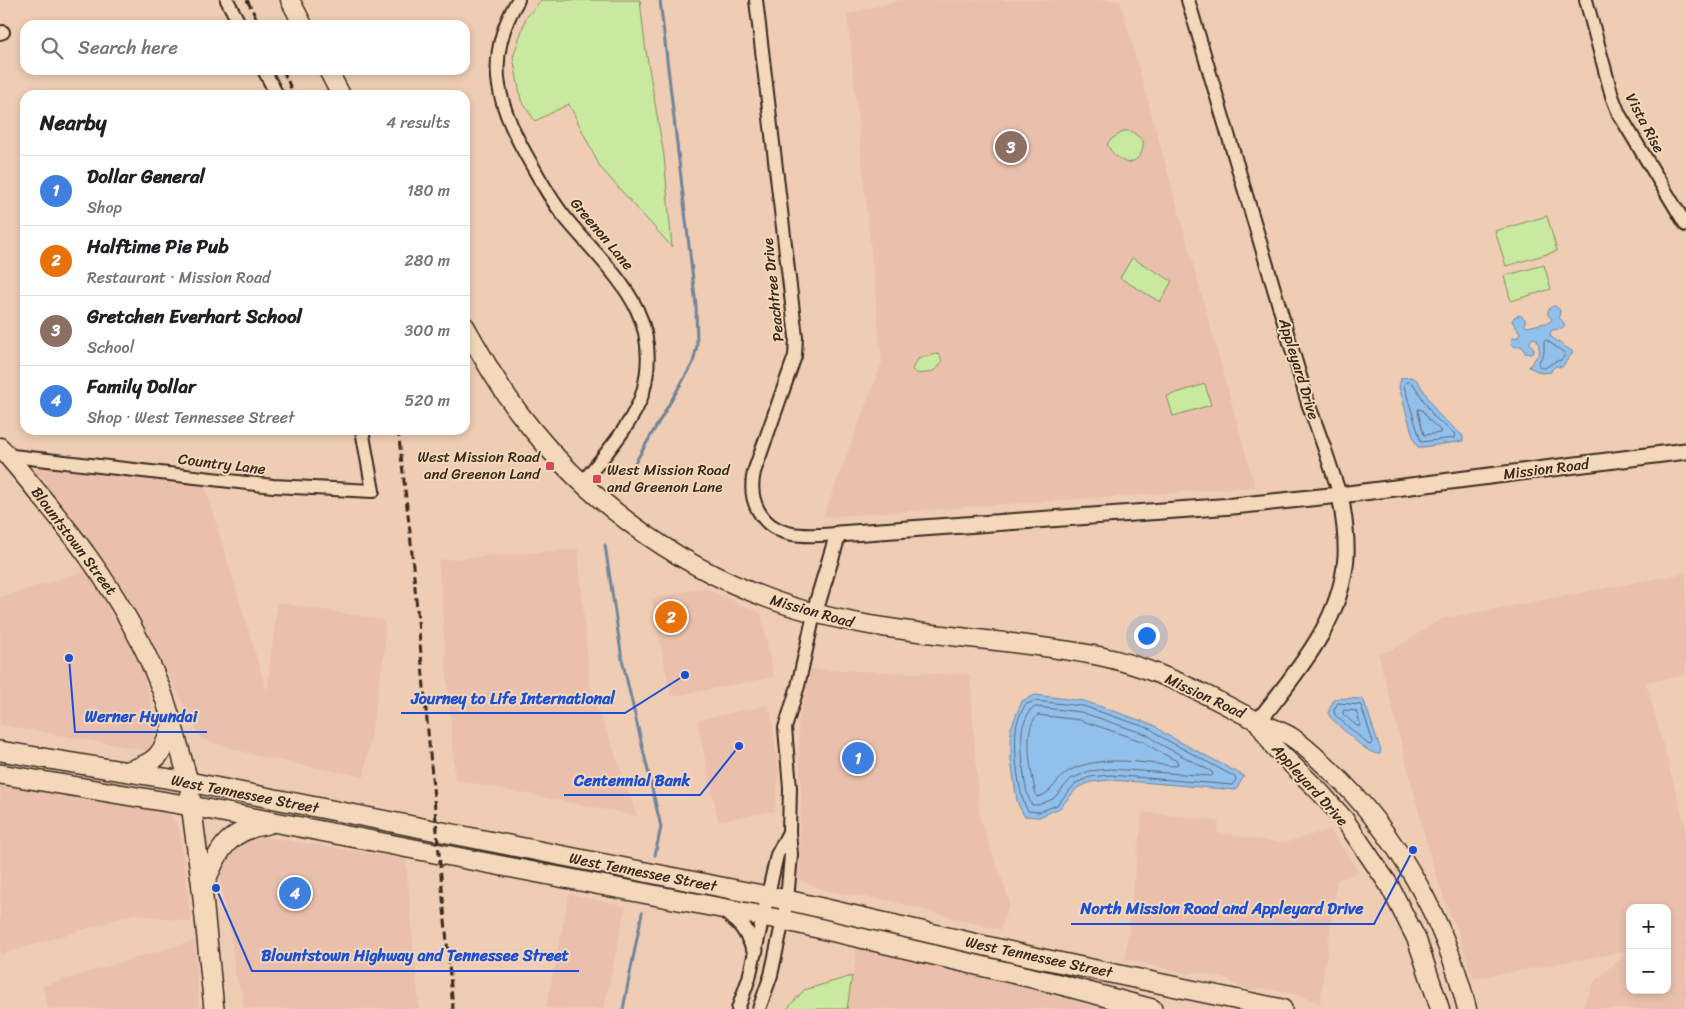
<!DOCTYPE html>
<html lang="en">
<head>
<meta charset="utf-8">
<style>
  body { margin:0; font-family:Sriracha,sans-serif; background:#f2f2f2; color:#202124 }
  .controls { position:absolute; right:15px; bottom:15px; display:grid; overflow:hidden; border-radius:10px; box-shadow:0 2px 8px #0003 }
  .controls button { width:45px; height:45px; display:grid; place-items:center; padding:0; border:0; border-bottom:1px solid #e0e0e0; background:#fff; color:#202124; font:25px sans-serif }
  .you { position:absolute; left:1146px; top:635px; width:18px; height:18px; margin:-12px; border:4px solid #fff; border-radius:50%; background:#1a73e8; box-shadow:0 0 0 8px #1a73e833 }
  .badge { display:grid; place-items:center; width:32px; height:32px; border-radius:50%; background:#db2777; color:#fff; font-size:16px; font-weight:700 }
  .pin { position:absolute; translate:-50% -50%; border:2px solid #fff; box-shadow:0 1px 5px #0006 }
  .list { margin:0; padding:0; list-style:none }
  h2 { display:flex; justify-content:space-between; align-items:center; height:65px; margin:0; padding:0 20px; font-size:21px }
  h2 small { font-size:16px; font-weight:400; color:#757577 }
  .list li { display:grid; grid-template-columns:32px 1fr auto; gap:15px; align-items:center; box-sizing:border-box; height:70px; padding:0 20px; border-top:1px solid #e0e0e0 }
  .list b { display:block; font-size:19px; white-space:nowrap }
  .list p { margin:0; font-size:16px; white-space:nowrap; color:#757577 }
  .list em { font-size:16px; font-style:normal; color:#757577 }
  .icon { flex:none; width:28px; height:28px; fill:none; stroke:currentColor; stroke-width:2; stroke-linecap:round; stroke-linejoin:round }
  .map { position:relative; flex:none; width:1686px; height:1009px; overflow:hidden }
  .search { position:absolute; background:#fff; box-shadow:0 2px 8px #0003; left:20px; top:20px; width:450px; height:55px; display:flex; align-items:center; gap:12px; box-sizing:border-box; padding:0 18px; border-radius:15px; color:#757577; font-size:19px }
  .panel { position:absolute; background:#fff; box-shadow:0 2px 8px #0003; left:20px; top:90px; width:450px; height:345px; border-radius:15px }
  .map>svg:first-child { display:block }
  .built { fill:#eac0ad; fill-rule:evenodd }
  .green { fill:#c9e9a1; stroke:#828a60 }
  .water { fill:#92c0ed; stroke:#6f849a }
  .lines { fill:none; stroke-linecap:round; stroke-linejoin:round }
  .shore { stroke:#5e6671; stroke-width:1 }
  .stream { stroke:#6f849a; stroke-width:3 }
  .minor-casing { stroke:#3b2a1e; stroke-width:16 }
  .tertiary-casing { stroke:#3b2a1e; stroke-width:19 }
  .secondary-casing { stroke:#3b2a1e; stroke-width:21 }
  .primary-casing { stroke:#3b2a1e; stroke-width:22 }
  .minor { stroke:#f3d8ba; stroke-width:12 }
  .tertiary { stroke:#f3d8ba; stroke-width:15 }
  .secondary { stroke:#f3d8ba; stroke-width:18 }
  .primary { stroke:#f3d8ba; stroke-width:19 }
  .rail { stroke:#3b2a1e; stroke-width:3; stroke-dasharray:8 4; stroke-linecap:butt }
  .poi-dot { fill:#d1495b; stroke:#f3d8ba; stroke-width:2 }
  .labels { text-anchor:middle; stroke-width:4; stroke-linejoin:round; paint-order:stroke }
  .street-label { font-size:15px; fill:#3b2a1e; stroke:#f3d8ba }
  .poi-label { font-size:15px; fill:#3b2a1e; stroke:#f3d8ba; text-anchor:end }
  .leader { fill:none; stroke:#1d4ed8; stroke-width:2 }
  .callout-dot { fill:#1d4ed8; stroke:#f3d8ba; stroke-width:2 }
  .callout-label { font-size:16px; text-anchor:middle; font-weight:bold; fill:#1d4ed8; stroke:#f3d8ba; stroke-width:4; stroke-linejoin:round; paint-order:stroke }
</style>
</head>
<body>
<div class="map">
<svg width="1686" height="1009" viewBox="0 0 1686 1009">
  <rect width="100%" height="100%" fill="#efcdb4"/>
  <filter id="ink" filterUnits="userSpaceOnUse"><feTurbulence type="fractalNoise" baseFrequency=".02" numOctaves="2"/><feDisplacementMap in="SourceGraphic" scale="10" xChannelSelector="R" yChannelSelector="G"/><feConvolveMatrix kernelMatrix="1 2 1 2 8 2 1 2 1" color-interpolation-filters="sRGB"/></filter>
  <g filter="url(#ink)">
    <g class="built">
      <polygon points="900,0 1120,0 1255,487 823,517 882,362 847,14"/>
      <polygon points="47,464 205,486 267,691 277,602 384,620 385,648 364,777 260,757 201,739 152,642 116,582 61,508 31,471"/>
      <polygon points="578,549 591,695 607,731 637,816 455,780 438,560"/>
      <polygon points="90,570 112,604 142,668 160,739 152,753 145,750 0,725 0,597"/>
      <path d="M1686,573V675L1646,682L1686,828V1009H1581L1595,981L1629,951L1473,979L1457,929L1449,914L1431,860L1378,653L1392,650L1441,619ZM1630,908H1667V990H1630Z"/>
      <polygon points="705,588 761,613 774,677 671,697 651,598"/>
      <polygon points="811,669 970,675 980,819 1010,902 1000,930 890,901 828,891 798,880 801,797 798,724"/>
      <polygon points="768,705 771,714 779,773 775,811 718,821 697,720"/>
      <polygon points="0,781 157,808 171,816 176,822 180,832 191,922 134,914 0,955"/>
      <polygon points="1142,812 1219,821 1217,833 1284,843 1330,829 1359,872 1337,880 1320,1003 1298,995 1260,988 1252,990 1239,987 1228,979 1198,972 1187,974 1125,959"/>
      <polygon points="254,835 406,859 419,1009 244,1009 242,995 235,974 229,919 225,913 220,872 224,860 232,849"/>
      <polygon points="569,894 626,906 604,1009 555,1009 546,1007"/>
      <polygon points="195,940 199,1009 48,1009 42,986"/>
      <polygon points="857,949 903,958 1012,984 1104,1009 848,1009"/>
    </g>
    <g class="green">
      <polygon points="541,0 640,0 645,45 664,156 672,247 600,167 569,104 535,121 521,100 513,57 526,18"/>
      <path d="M1124,131H1131L1143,140C1144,152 1140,160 1128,163C1119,160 1111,153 1107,144L1110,140Z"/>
      <polygon points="1547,216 1557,251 1506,266 1495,231"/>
      <polygon points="1132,258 1172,281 1160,302 1120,278"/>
      <polygon points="1544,265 1551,289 1511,301 1504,276"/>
      <path d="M936,354L940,355L942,361C937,373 926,374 915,373L912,369L918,359Z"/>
      <polygon points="1205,384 1211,405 1173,416 1167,396"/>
      <polygon points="852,976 847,1009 787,1009 804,990"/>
    </g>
    <g class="water">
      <path d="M1555,306L1560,310L1559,317L1565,325L1562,329L1552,330L1550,333L1551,337L1573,352L1562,367L1556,366L1551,370V372L1542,373L1529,367L1540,352L1537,339L1533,338L1530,341V344L1534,349L1533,353L1530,354L1525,353L1522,346L1515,347L1511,344L1512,338L1518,337L1520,333L1512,321L1514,317L1520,315L1525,319V325L1527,327L1550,322L1552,319L1548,315C1547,310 1550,306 1555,306Z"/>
      <polygon points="1411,377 1417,380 1438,414 1463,436 1463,441 1423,447 1418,447 1414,440 1399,387 1401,378"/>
      <polygon points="1035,695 1084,701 1154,725 1165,734 1244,776 1236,790 1140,782 1110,780 1091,782 1077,788 1060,808 1039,817 1024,816 1017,801 1011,760 1011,728 1022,701"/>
      <path d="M1339,698L1361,699L1364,701L1381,751L1380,754C1368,756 1340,726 1331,718L1328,713L1334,699Z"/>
    </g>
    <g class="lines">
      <g class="shore">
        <polygon points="1546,340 1566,354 1561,360 1554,362 1545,368 1540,367 1538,364 1544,353 1544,342"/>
        <polygon points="1410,382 1414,385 1434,417 1455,434 1454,438 1421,442 1404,386 1405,383"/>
        <polygon points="1419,409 1422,410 1430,421 1440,430 1440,433 1424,435 1418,412"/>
        <path d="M1035,701L1083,706L1151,729L1163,738L1235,777L1236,780L1232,785L1110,775L1090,777L1076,783L1057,805L1039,812L1028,811C1018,796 1014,750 1016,731C1016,722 1021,713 1025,705Z"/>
        <polygon points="1338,703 1361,705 1373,742 1372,744 1369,745 1335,715 1334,711"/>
        <path d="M1036,707L1081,712L1148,735L1160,744L1212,772L1213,775L1211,776L1111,769L1089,771L1071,779L1053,799L1038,805H1032C1023,792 1021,748 1022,732C1022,725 1027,717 1030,710Z"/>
        <polygon points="1345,710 1356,711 1360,723 1360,726 1357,726 1343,714 1343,711"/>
        <path d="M1038,715L1080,720L1144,742L1156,750L1177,761L1178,764L1175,766C1142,763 1100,754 1069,771C1056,778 1053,794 1037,797L1036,795C1032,776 1021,728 1038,715Z"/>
      </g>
      <g class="stream">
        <polyline points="635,463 693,363 697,345 696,305 660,0"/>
        <polyline points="605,545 622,659 661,827 655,855"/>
        <polyline points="623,1009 642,913"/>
      </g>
      <g class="minor-casing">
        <g id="minor">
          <polyline points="227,0 240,25"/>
          <path d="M518,0C481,62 499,109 533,167C543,185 554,205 568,221C613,275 664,313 643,392C634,423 602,458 582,483"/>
          <path d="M756,0L796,337L795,356L754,472C751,485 751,497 758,510C774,540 808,536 838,534"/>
          <polyline points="1188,0 1308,403 1324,447 1340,495"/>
          <polyline points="1586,0 1612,96 1619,114 1686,225"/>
          <polyline points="0,33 3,32"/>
          <polyline points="264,70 277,95"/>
          <polyline points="4,455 273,486 373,491 362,430"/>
          <polyline points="738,1009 749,978 777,855 789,832"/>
          <polyline points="759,1009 771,975 783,920 787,900 791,855 789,832 790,788 785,728 798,686 814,614"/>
        </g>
      </g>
      <g class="tertiary-casing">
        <g id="tertiary">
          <polyline points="814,614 838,534 1233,506 1340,495 1686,451"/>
          <path d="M1258,722C1296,672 1342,622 1346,556C1347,535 1344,516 1340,495"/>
          <path d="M723,909C742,924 745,927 755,950"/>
        </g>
      </g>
      <g class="secondary-casing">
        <g id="secondary">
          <polyline points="290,0 303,25"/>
          <polyline points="328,70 341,95"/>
          <path d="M465,326C482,356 499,387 520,414C583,497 670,562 767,598C873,638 989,634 1099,656C1143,665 1186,684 1226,705C1237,711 1249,717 1261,723C1270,727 1281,731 1290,736C1304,745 1318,759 1330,770C1397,834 1445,919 1467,1009"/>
          <path d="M0,447C62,520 124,593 159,684C172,715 179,750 189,782"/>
          <polyline points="1258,722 1275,748 1320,792 1344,819 1389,885 1417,940 1440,1009"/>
        </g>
      </g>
      <g class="primary-casing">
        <g id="primary">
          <polyline points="0,751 189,782 787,900 1034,957 1282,1009"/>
          <path d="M128,771C157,763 163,754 172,726"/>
          <polyline points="0,774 191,806 783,920 1054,983 1152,1009"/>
          <polyline points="190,796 202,888 214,1009"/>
          <path d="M202,888C219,852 224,831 268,824"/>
        </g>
      </g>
      <use href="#minor" class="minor"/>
      <use href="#tertiary" class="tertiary"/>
      <use href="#secondary" class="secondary"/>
      <use href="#primary" class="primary"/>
      <g class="rail">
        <polyline points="247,0 260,25"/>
        <polyline points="283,70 294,95"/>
        <polyline points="398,430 410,532 453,1009"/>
      </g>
    </g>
  </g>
  <g class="poi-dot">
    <rect x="545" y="461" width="10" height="10" rx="2.5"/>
    <rect x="592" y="474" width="10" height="10" rx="2.5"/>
  </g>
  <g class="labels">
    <g class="street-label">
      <text transform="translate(1645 123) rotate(62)" y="5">Vista Rise</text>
      <text transform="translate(602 234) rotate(50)" y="5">Greenon Lane</text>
      <text transform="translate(773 290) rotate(-96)" y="5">Peachtree Drive</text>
      <text transform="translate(1299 369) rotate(73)" y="5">Appleyard Drive</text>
      <text transform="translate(222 464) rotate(7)" y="5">Country Lane</text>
      <text transform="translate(1546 469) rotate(-7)" y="5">Mission Road</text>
      <text transform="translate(74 541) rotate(53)" y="5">Blountstown Street</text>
      <text transform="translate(812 611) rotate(16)" y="5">Mission Road</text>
      <text transform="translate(1205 696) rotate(25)" y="5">Mission Road</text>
      <text transform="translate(1310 785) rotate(48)" y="5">Appleyard Drive</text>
      <text transform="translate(245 794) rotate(11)" y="5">West Tennessee Street</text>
      <text transform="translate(643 872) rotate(11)" y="5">West Tennessee Street</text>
      <text transform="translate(1039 957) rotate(12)" y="5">West Tennessee Street</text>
    </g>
    <g class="poi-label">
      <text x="540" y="462">West Mission Road<tspan x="540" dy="17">and Greenon Land</tspan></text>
      <text x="607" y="475" text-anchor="start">West Mission Road<tspan x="607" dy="17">and Greenon Lane</tspan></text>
    </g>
  </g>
  <path class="leader" d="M685 675L625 713H401M69 658L75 732H207M739 746L700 795H564M1413 850L1374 924H1071M216 888L252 971H579"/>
  <g class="callout-dot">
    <circle cx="685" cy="675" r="5"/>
    <circle cx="69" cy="658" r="5"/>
    <circle cx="739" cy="746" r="5"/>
    <circle cx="1413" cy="850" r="5"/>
    <circle cx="216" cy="888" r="5"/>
  </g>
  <g class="callout-label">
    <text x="513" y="704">Journey to Life International</text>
    <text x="141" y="722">Werner Hyundai</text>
    <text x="632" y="786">Centennial Bank</text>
    <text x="1222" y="914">North Mission Road and Appleyard Drive</text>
    <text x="415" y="961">Blountstown Highway and Tennessee Street</text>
  </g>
</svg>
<div class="controls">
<button>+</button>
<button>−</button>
</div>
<div class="you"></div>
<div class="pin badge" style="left:858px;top:758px;background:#3f7fe0">1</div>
<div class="pin badge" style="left:671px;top:617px;background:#e8710a">2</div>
<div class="pin badge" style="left:1011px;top:147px;background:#8d6e63">3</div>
<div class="pin badge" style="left:295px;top:893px;background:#3f7fe0">4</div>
<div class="search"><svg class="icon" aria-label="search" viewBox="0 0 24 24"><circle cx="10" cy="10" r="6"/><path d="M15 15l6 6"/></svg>Search here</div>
<section class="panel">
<h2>Nearby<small>4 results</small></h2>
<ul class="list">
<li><span class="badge" style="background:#3f7fe0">1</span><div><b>Dollar General</b><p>Shop</p></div><em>180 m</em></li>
<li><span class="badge" style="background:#e8710a">2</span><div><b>Halftime Pie Pub</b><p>Restaurant · Mission Road</p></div><em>280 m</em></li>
<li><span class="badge" style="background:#8d6e63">3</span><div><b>Gretchen Everhart School</b><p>School</p></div><em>300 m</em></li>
<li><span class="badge" style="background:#3f7fe0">4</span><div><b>Family Dollar</b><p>Shop · West Tennessee Street</p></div><em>520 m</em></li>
</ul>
</section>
</div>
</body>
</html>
